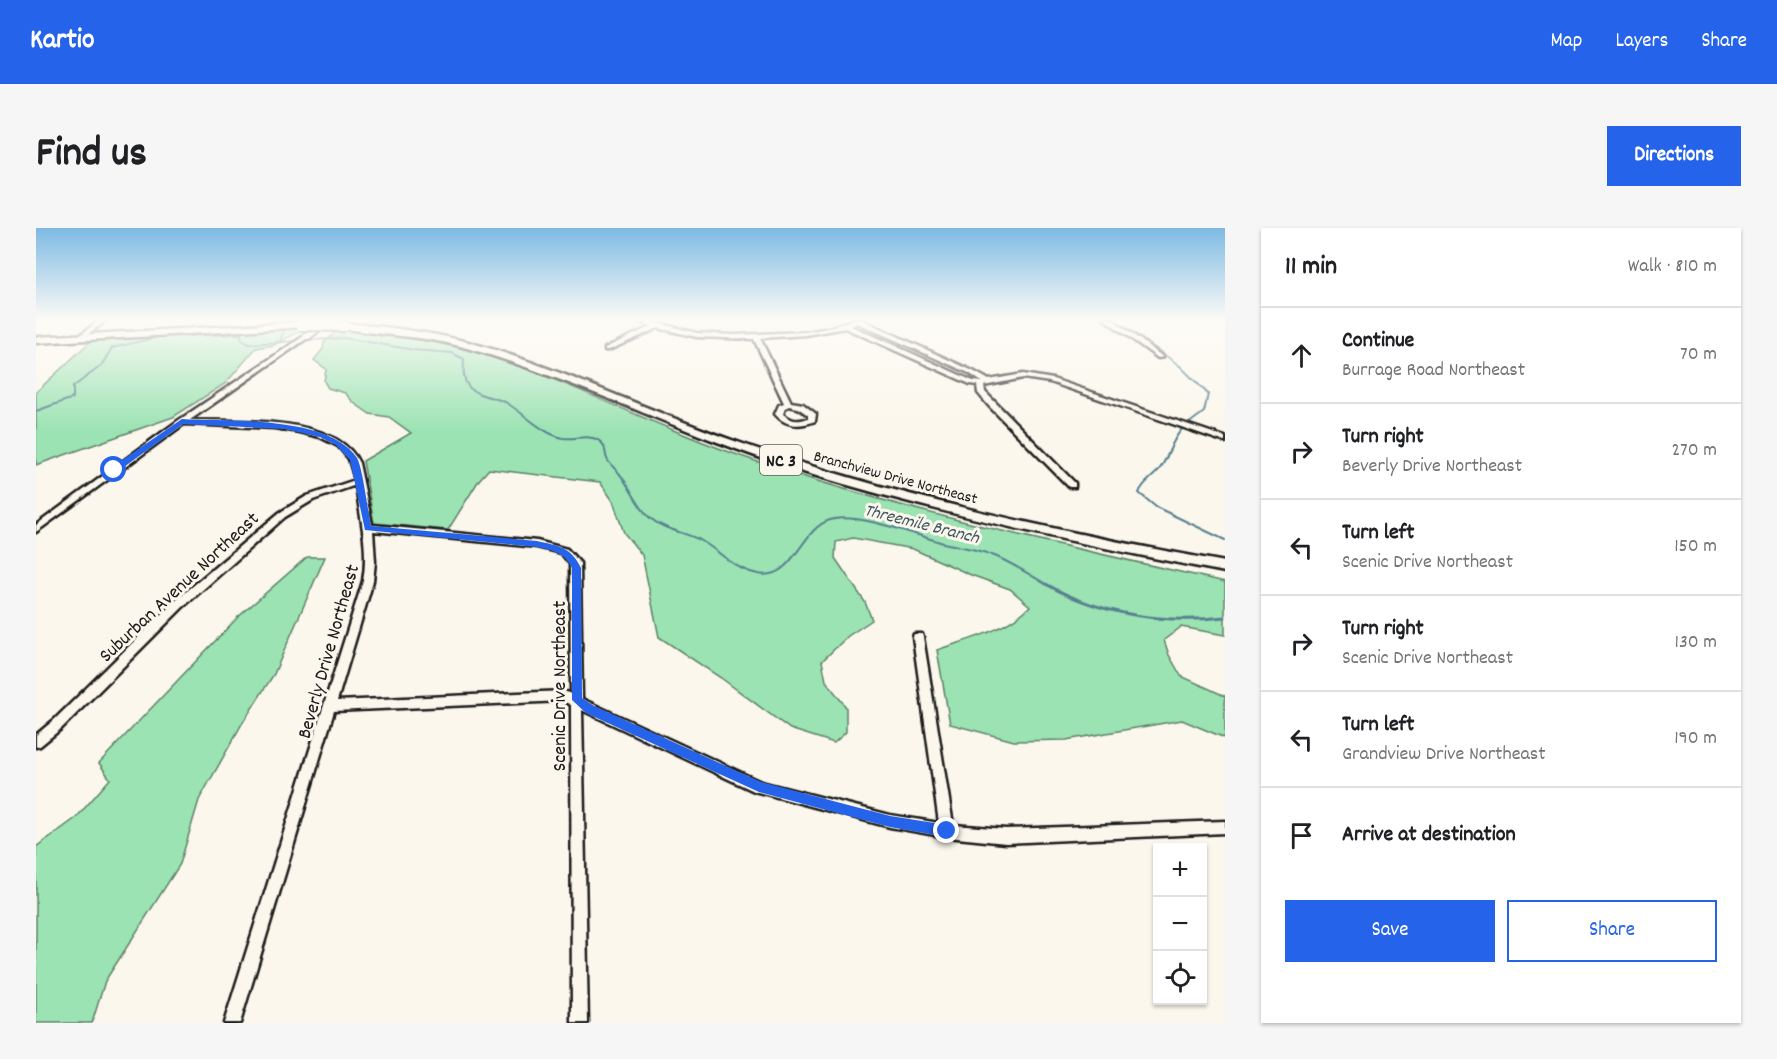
<!DOCTYPE html>
<html lang="en">
<head>
<meta charset="utf-8">
<style>
  body { margin:0; font-family:Dekko,sans-serif; background:#f6f6f6; color:#202124 }
  .controls { position:absolute; right:18px; bottom:18px; display:grid; overflow:hidden; border-radius:0px; box-shadow:0 2px 4px #0004 }
  .controls button { width:54px; height:54px; display:grid; place-items:center; padding:0; border:0; border-bottom:2px solid #e0e0e0; background:#fff; color:#202124; font:30px sans-serif }
  .stop { position:absolute; width:18px; height:18px; margin:-14px; border:4px solid #2563eb; border-radius:50%; background:#fff }
  .stop.end { background:#2563eb; border-color:#fff; box-shadow:0 2px 6px #0008 }
  .list { margin:0; padding:0; list-style:none }
  h2 { display:flex; justify-content:space-between; align-items:center; height:78px; margin:0; padding:0 24px; font-size:26px }
  h2 small { font-size:20px; font-weight:400; color:#757577 }
  .list li { display:grid; grid-template-columns:39px 1fr auto; gap:18px; align-items:center; box-sizing:border-box; height:96px; padding:0 24px; border-top:2px solid #e0e0e0 }
  .list b { display:block; font-size:22px; white-space:nowrap }
  .list p { margin:0; font-size:20px; white-space:nowrap; color:#757577 }
  .list em { font-size:20px; font-style:normal; color:#757577 }
  .actions { display:flex; gap:12px; padding:18px 24px }
  .actions a { flex:1; padding:14px 0; border:2px solid #2563eb; border-radius:0px; text-align:center; font-size:21px; color:#2563eb }
  .actions .main { background:#2563eb; color:#fff }
  .icon { flex:none; width:33px; height:33px; fill:none; stroke:currentColor; stroke-width:2; stroke-linecap:round; stroke-linejoin:round }
  .map { position:relative; flex:none; width:1189px; height:795px; overflow:hidden; border-radius:0px }
  header { display:flex; align-items:center; gap:36px; box-sizing:border-box; height:84px; padding:0 30px; background:#2563eb; color:#fff }
  header strong { font-size:28px }
  nav { display:flex; gap:33px; margin-inline-start:auto; font-size:21px }
  .intro { display:flex; align-items:center; justify-content:space-between; box-sizing:border-box; height:144px; padding:0 36px }
  h1 { margin:0; font-size:42px }
  .button { padding:15px 27px; border-radius:0px; background:#2563eb; color:#fff; font-size:21px; font-weight:700 }
  main { display:flex; gap:36px; padding:0 36px }
  aside { flex:1; background:#fff; border-radius:0px; box-shadow:0 2px 4px #0004 }
  .map>svg:first-child { display:block }
  .green { fill:#9be3b2; stroke:#5c8067; stroke-width:1.5 }
  .lines { fill:none; stroke-linecap:round; stroke-linejoin:round }
  .stream-far1 { stroke:#578190; stroke-width:2 }
  .stream { stroke:#578190; stroke-width:3 }
  .minor-casing { stroke:#1c1c1c; stroke-width:5 }
  .tertiary-casing { stroke:#1c1c1c; stroke-width:4 }
  .primary-casing { stroke:#1c1c1c; stroke-width:5 }
  .minor { fill:#fbf7ec; fill-rule:evenodd }
  .tertiary { fill:#fbf7ec; fill-rule:evenodd }
  .primary { fill:#fbf7ec; fill-rule:evenodd }
  .primary-bridge-casing { stroke:#1c1c1c; stroke-width:14; stroke-linecap:butt }
  .primary-bridge { stroke:#fbf7ec; stroke-width:10 }
  .route { fill:#2563eb }
  .labels { text-anchor:middle; stroke-width:6; stroke-linejoin:round; paint-order:stroke }
  .far-street-label { font-size:16px; fill:#1c1c1c; stroke:#fbf7ec }
  .shield { fill:#fbf7ec; stroke:#5f5e5a; stroke-width:1.5 }
  .shield-label { font-size:18px; font-weight:bold; fill:#1c1c1c }
  .far-water-label { font-size:18px; font-style:italic; fill:#3e5760; stroke:#fbf7ec }
  .street-label { font-size:20px; fill:#1c1c1c; stroke:#fbf7ec }
</style>
</head>
<body>
<header>
<strong>Kartio</strong>
<nav><a>Map</a><a>Layers</a><a>Share</a></nav>
</header>
<div class="intro"><h1>Find us</h1><a class="button">Directions</a></div>
<main>
<div class="map">
<svg width="1189" height="795" viewBox="0 0 1189 795">
  <rect width="100%" height="100%" fill="#fbf7ec"/>
  <filter id="ink" filterUnits="userSpaceOnUse"><feTurbulence type="fractalNoise" baseFrequency=".0167" numOctaves="2"/><feDisplacementMap in="SourceGraphic" scale="12" xChannelSelector="R" yChannelSelector="G"/><feConvolveMatrix kernelMatrix="1 2 1 2 8 2 1 2 1" color-interpolation-filters="sRGB"/></filter>
  <g filter="url(#ink)">
    <g class="green">
      <polygon points="270,100 238,117 220,120 190,155 137,189 0,237 0,164 56,112"/>
      <path d="M302,102C354,106 404,113 453,128C537,155 616,197 699,226C859,282 1024,317 1189,354V407L1145,399L1128,412L1133,427L1145,448L1189,468V510L1146,492L1030,512L978,513L914,496L901,422C933,411 970,403 994,378L974,361L935,347L877,321L817,310L800,314L799,330L829,374L836,392L812,408L786,433L790,453L810,479V504L798,515L754,501L685,450L623,409L606,327L588,305L577,273L564,254L453,241L443,252L412,302L338,295L327,233L375,205L353,189L334,186L318,175L309,165L292,160L288,153L290,141L278,132L287,121L288,115Z"/>
      <polygon points="271,329 289,329 238,446 207,494 163,572 144,636 69,753 56,795 0,795 0,619 40,590 74,551 63,535 201,390"/>
    </g>
    <g class="lines">
      <g class="stream-far1">
        <polyline points="259,93 261,91"/>
        <polyline points="1090,99 1144,138 1172,166 1168,184 1152,196"/>
        <polyline points="244,113 249,100"/>
        <path d="M0,183L37,170V159L65,138L76,120L123,109L205,106L206,112L213,116L309,110L378,122L416,125L428,131C428,139 426,150 432,158C440,168 458,169 469,174C487,184 506,206 527,210C539,212 550,206 562,212C571,217 568,224 571,231C573,236 580,241 583,245C594,258 601,278 614,290C628,302 648,304 664,312C682,322 697,340 718,345C758,357 763,301 794,292C819,284 878,306 904,314C923,319 943,321 961,329C979,337 996,348 1013,358"/>
        <path d="M1147,200C1135,212 1134,226 1125,239C1119,249 1107,253 1103,265L1120,279L1189,312"/>
      </g>
      <path class="stream" d="M1010,356C1064,387 1128,396 1189,389"/>
      <g class="minor-casing">
        <g id="minor">
          <polygon points="65,91 72,91 47,110 43,110 43,108"/>
          <path d="M595,91H606L661,105L697,107L770,104L792,100L818,91H827L826,92L937,143L953,152L987,146L1017,151L1189,209V214L1014,154L987,150L948,158L949,164L958,173L1039,255V259H1033L952,177L942,165L941,157L934,156L809,100L770,107L724,110L755,174L767,176L780,186L779,193C764,199 750,199 739,186L743,177L748,175L718,111L661,109L622,100L573,122H569V120L616,98ZM821,95L933,145L946,154L937,153L815,98ZM753,178L762,180L772,187V190C762,194 755,193 747,186L749,180Z"/>
          <polygon points="1068,91 1076,91 1127,129 1122,130"/>
          <path d="M268,108L273,109L154,192C199,194 301,186 323,235L336,297L501,313L531,321L544,335L546,471L725,554L854,587L903,595L877,409L878,406H886L887,409L917,597L970,601L1189,593V605L970,615L911,609L854,599L718,563L546,482L552,795H536L535,477L527,473L298,483L204,795H188L327,353C333,320 324,289 320,257L277,272L249,289L146,380L26,500L4,518L0,519V507L18,492L138,374L243,285L271,268L319,252L313,231L302,218L284,209L263,204L238,200L148,196L0,304V297L143,192ZM337,303L501,319L525,325L534,336L535,466L528,463L301,473L337,353L339,334Z"/>
        </g>
      </g>
      <g class="tertiary-casing">
        <polygon id="tertiary" points="289,91 299,91 273,111 267,111 267,107"/>
      </g>
      <g class="primary-casing">
        <g id="primary">
          <polygon points="265,94 270,97 268,99 0,115 0,109"/>
          <path d="M309,95C350,99 391,103 432,114C529,141 620,187 716,219C870,271 1029,305 1189,334V344C1047,317 905,286 767,244C650,208 541,151 424,118C385,107 345,108 306,100V96Z"/>
        </g>
      </g>
      <use href="#minor" class="minor"/>
      <use href="#tertiary" class="tertiary"/>
      <use href="#primary" class="primary"/>
      <g class="primary-bridge-casing">
        <polyline id="primary-bridge" points="265,97 309,98"/>
      </g>
      <use href="#primary-bridge" class="primary-bridge"/>
    </g>
  </g>
  <linearGradient id="sky" x2="0" y2="1"><stop stop-color="#7dbae4"/><stop offset="0.45" stop-color="#fdfbf6"/><stop offset="1" stop-color="#fdfbf6" stop-opacity="0"/></linearGradient>
  <rect width="1189" height="203" fill="url(#sky)"/>
  <path class="route" d="M146,191C192,194 292,187 321,230C327,241 332,284 335,298L501,313C523,318 535,319 545,340L546,470L558,478L725,554L854,588L911,597L915,599L917,603L915,607L911,609L854,599L723,564L550,485L536,472V340C529,325 517,322 501,319L329,302L314,232L300,217L284,209L249,201L147,196L81,244H75V240Z"/>
  <g class="labels">
    <g class="far-street-label">
      <text transform="translate(860 248) rotate(15)" y="6">Branchview Drive Northeast</text>
    </g>
    <rect class="shield" x="724" y="217" width="42" height="30" rx="4.5"/>
    <g class="shield-label">
      <text x="745" y="238">NC 3</text>
    </g>
    <g class="far-water-label">
      <text transform="translate(886 295) rotate(14)" y="6">Threemile Branch</text>
    </g>
    <g class="street-label">
      <text transform="translate(142 358) rotate(-43)" y="7">Suburban Avenue Northeast</text>
      <text transform="translate(291 423) rotate(-74)" y="7">Beverly Drive Northeast</text>
      <text transform="translate(522 458) rotate(-90)" y="7">Scenic Drive Northeast</text>
    </g>
  </g>
</svg>
<div class="controls">
<button>+</button>
<button>−</button>
<button><svg class="icon" aria-label="locate" viewBox="0 0 24 24"><circle cx="12" cy="12" r="6"/><path d="M12 2v4M12 18v4M2 12h4M18 12h4"/></svg></button>
</div>
<div class="stop" style="left:78px;top:242px"></div>
<div class="stop end" style="left:911px;top:603px"></div>
</div>
<aside>
<h2>11 min<small>Walk · 810 m</small></h2>
<ul class="list">
<li><svg class="icon" aria-label="ahead" viewBox="0 0 24 24"><path d="M12 20V5M6 11l6-6 6 6"/></svg><div><b>Continue</b><p>Burrage Road Northeast</p></div><em>70 m</em></li>
<li><svg class="icon" aria-label="right" viewBox="0 0 24 24"><path d="M7 20v-9h11M14 6l5 5-5 5"/></svg><div><b>Turn right</b><p>Beverly Drive Northeast</p></div><em>270 m</em></li>
<li><svg class="icon" aria-label="left" viewBox="0 0 24 24"><path d="M17 20v-9H6M10 6l-5 5 5 5"/></svg><div><b>Turn left</b><p>Scenic Drive Northeast</p></div><em>150 m</em></li>
<li><svg class="icon" aria-label="right" viewBox="0 0 24 24"><path d="M7 20v-9h11M14 6l5 5-5 5"/></svg><div><b>Turn right</b><p>Scenic Drive Northeast</p></div><em>130 m</em></li>
<li><svg class="icon" aria-label="left" viewBox="0 0 24 24"><path d="M17 20v-9H6M10 6l-5 5 5 5"/></svg><div><b>Turn left</b><p>Grandview Drive Northeast</p></div><em>190 m</em></li>
<li><svg class="icon" aria-label="arrive" viewBox="0 0 24 24"><path d="M6 21V4h12l-3 4 3 4H6"/></svg><div><b>Arrive at destination</b></div></li>
</ul>
<div class="actions"><a class="main">Save</a><a>Share</a></div>
</aside>
</main>
</body>
</html>
